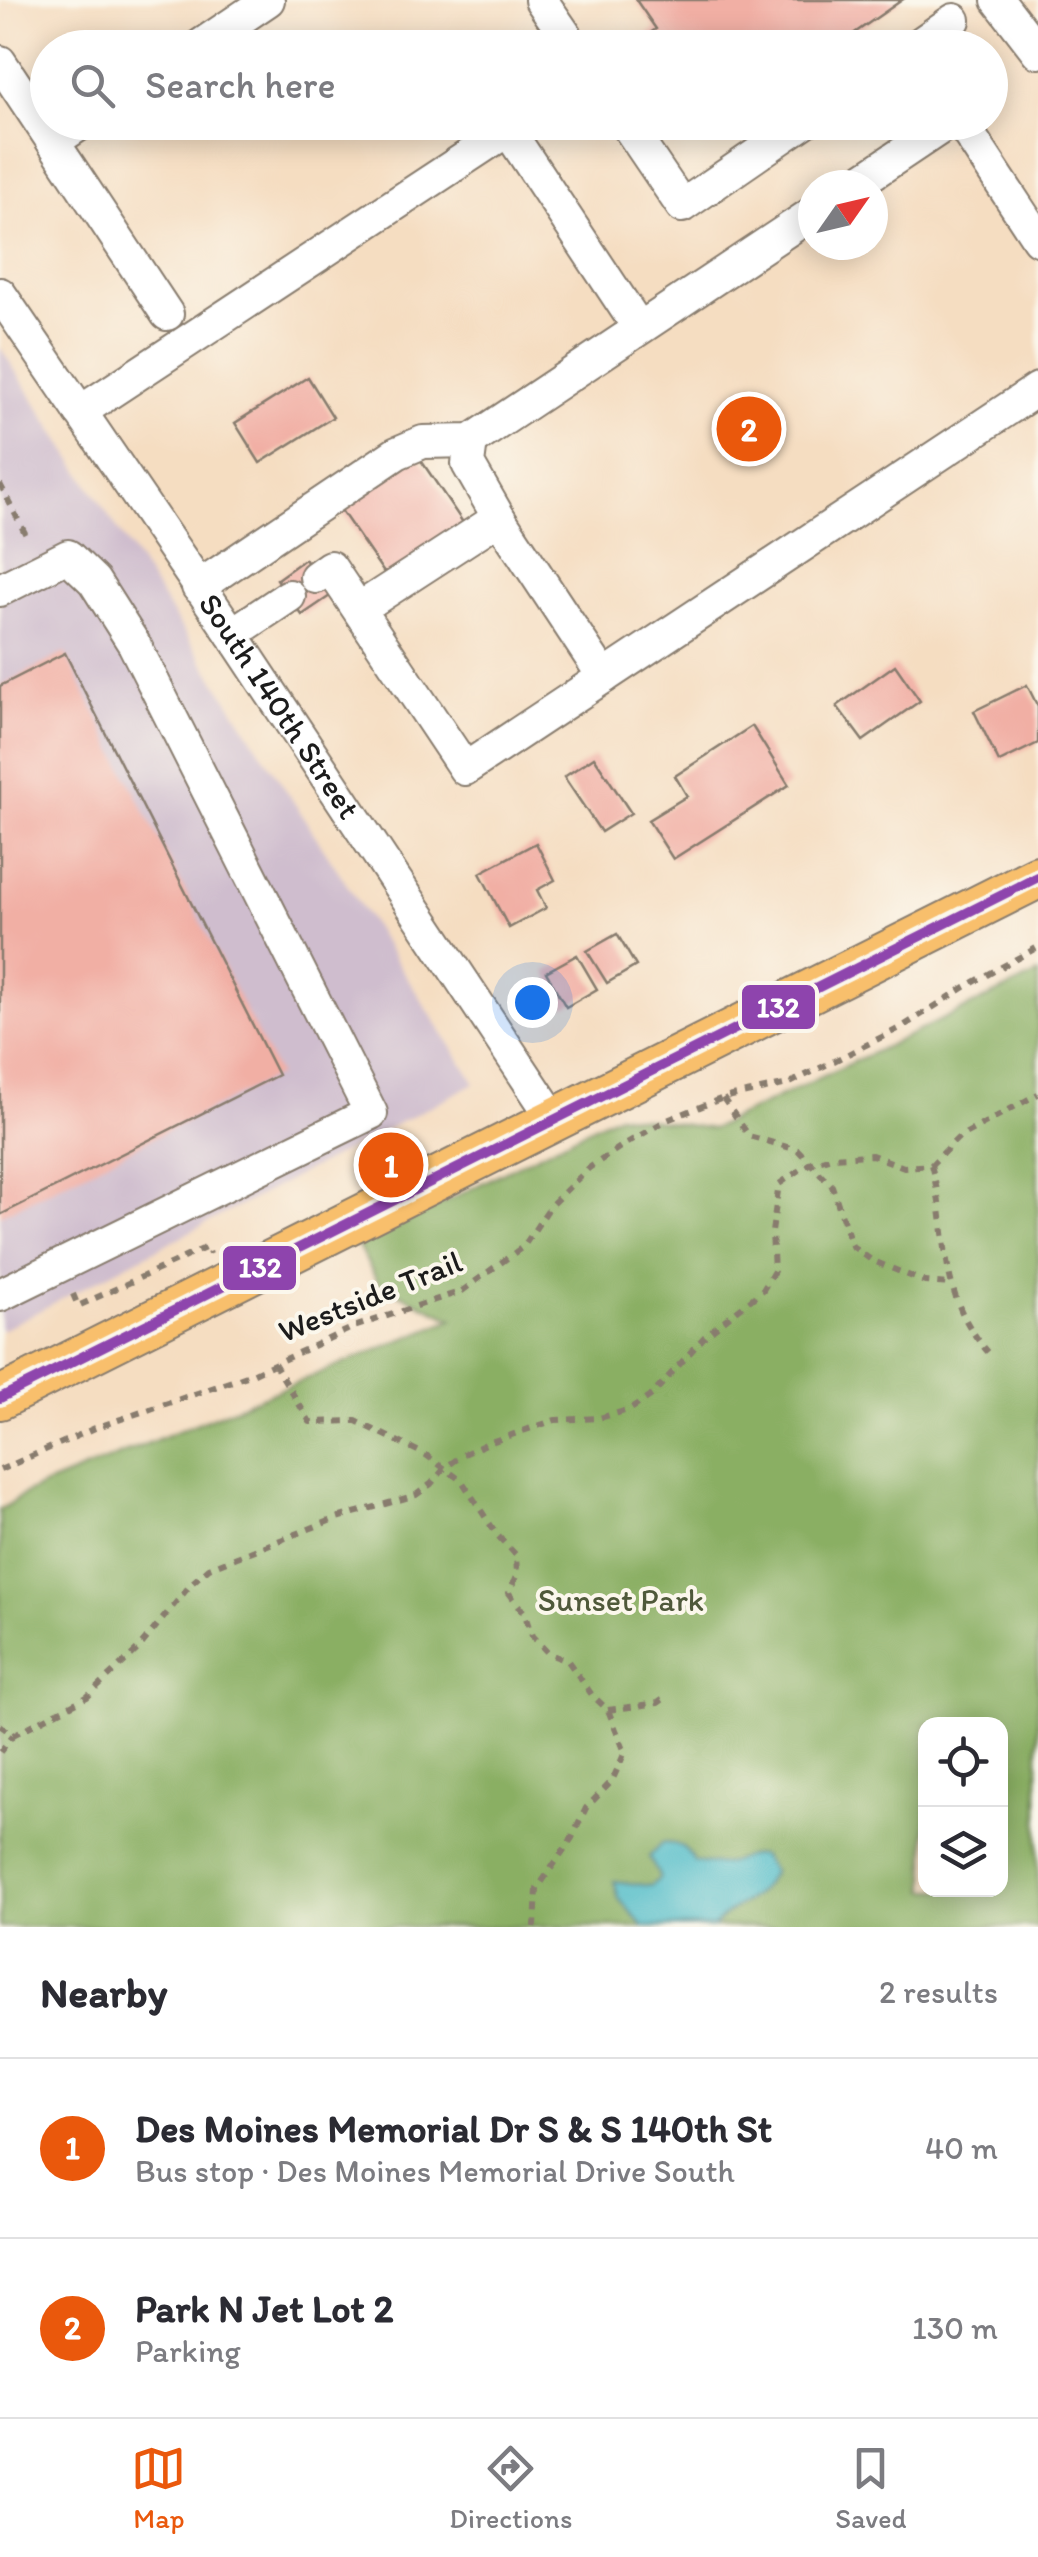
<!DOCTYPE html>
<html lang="en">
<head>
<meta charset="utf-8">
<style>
  body { margin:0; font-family:Itim,sans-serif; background:#f2f2f3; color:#2b2b33 }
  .controls { position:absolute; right:30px; bottom:30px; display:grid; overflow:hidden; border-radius:20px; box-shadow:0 5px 25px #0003 }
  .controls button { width:90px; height:90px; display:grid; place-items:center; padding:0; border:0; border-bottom:2px solid #e1e1e2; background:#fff; color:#2b2b33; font:50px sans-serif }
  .compass { position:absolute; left:798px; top:170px; width:90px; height:90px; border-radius:50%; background:#fff; box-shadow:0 5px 25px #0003; rotate:56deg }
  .you { position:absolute; left:532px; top:1002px; width:35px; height:35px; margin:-25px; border:8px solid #fff; border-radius:50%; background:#1a73e8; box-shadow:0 0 0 15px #1a73e833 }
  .badge { display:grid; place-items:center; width:65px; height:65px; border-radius:50%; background:#ea580c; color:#fff; font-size:32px; font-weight:700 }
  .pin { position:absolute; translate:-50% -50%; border:5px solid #fff; box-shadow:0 2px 10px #0006 }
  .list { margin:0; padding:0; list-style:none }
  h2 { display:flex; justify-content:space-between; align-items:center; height:130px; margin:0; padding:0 40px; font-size:42px }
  h2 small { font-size:32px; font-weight:400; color:#7c7c81 }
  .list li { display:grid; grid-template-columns:65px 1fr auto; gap:30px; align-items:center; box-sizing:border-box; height:180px; padding:0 40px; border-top:2px solid #e1e1e2 }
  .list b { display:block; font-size:38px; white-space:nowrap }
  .list p { margin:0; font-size:32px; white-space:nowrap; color:#7c7c81 }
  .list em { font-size:32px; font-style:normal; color:#7c7c81 }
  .icon { flex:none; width:55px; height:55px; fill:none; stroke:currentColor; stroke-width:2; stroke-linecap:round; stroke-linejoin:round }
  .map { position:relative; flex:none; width:1038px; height:1927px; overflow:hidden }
  .search { position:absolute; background:#fff; box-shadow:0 5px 25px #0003; left:30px; right:30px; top:30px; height:110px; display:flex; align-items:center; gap:25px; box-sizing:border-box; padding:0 35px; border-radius:55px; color:#7c7c81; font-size:38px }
  .sheet { height:490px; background:#fff }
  nav { display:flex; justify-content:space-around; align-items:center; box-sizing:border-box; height:140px; border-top:2px solid #e1e1e2; background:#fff; font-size:28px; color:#7c7c81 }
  nav a { display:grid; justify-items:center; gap:5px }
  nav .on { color:#ea580c }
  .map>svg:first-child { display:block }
  .industrial { fill:#cfbdce }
  .forest { fill:#8aaf64; stroke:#536640; stroke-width:2.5; fill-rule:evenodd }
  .water { fill:#4ebbc8; stroke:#356c72; stroke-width:2.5 }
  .building { fill:#f1afa4 }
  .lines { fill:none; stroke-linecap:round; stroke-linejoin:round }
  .minor-casing { stroke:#887c6e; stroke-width:36 }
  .major-casing { stroke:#887c6e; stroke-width:46 }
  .path { stroke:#887c6e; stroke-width:6; stroke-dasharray:8 8; stroke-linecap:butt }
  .minor { stroke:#fff; stroke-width:32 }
  .major { stroke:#f8bf6c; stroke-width:42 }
  .bus-1-casing { stroke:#fbf7ec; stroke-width:18 }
  .bus-1 { stroke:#8e44ad; stroke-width:10 }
  .labels { text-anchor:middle; stroke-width:8; stroke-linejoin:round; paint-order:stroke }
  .street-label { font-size:32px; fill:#1c1c1c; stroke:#fbf7ec }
  .park-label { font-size:32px; fill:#4f593a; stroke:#fbf7ec }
  .line-badge { stroke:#fbf7ec; stroke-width:4 }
  .badge-label { font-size:28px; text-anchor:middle; font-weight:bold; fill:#fff }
</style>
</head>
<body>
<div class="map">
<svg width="1038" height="1927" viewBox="0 0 1038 1927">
  <rect width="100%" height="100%" fill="#fbf7ec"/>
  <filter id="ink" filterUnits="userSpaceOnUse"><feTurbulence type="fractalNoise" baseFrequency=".01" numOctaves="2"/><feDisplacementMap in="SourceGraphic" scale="20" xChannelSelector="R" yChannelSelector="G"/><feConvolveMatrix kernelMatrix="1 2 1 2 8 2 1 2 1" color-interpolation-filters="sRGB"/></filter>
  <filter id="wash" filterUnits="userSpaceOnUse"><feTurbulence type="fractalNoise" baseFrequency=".0048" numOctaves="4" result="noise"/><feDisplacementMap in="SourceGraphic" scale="40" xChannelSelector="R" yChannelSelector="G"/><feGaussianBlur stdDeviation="2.25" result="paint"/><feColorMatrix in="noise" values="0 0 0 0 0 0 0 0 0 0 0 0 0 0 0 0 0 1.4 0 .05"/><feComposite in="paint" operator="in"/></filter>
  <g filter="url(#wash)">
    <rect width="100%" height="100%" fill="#f5ddc1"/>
    <polygon class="industrial" points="0,347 475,1083 0,1331"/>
    <path class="forest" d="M1038,974V1927H0V1510L28,1492L453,1319L379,1284L358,1246L618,1114L712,1129ZM926,1724H1000V1890H926Z"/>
    <path class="water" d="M662,1843C680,1843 686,1847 694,1862C705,1863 718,1866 729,1863C744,1859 742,1855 761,1855L773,1871C755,1907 734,1901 713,1927H644L619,1899L614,1881L651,1886L660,1878L649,1857Z"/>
    <g id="blocks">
      <g class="building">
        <polygon points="636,0 902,0 833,48 636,48 634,44 656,29"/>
        <polygon points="688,122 724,122 699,139"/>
        <polygon points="308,377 333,417 260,463 235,423"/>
        <polygon points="414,450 466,527 389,580 336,503"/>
        <polygon points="305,559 330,596 302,615 277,579"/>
        <polygon points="65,653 278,1075 0,1215 0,686"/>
        <polygon points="895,665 920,701 863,741 837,706"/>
        <polygon points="1027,685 1038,707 1038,743 999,762 974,711"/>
        <polygon points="752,726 789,785 673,859 648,820 687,796 675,776"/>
        <polygon points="594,757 631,813 601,832 564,777"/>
        <polygon points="536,843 555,880 537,890 546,908 509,928 480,873"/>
        <polygon points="617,934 636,966 607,983 587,951"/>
        <polygon points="577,955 597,989 566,1007 546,972"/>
      </g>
    </g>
  </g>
  <g filter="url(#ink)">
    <use href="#blocks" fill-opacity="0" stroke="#887c6e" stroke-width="2.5"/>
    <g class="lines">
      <g class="minor-casing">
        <g id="minor">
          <polyline points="541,0 574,48"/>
          <polyline points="998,0 1038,52"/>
          <polyline points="197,48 268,0"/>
          <polyline points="914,48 954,20"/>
          <polyline points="0,62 167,314"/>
          <polyline points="625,122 682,206 804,122"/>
          <polyline points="961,122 1038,239"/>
          <polyline points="53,142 83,122"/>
          <polyline points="855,185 949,122"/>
          <path id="s1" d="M0,294L232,634L554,1119"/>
          <polyline points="80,412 508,130 639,328"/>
          <polyline points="471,441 468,464 499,518 604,677"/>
          <polyline points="316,577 330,567 465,769 1038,389"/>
          <polyline points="198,587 397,453 423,442 471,441 813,213"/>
          <polyline points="0,590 68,556 94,581 134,644 371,1113 0,1295"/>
          <polyline points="359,609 499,518"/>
          <polyline points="232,634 289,596"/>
        </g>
      </g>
      <g class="major-casing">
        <polyline id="major" points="0,1398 1038,877"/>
      </g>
      <g class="path">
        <polyline points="0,484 29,541"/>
        <polyline points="723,1098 749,1136 798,1150 832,1186 852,1246 871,1260 925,1282 950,1284"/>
        <path d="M931,1165C951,1236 935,1291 988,1352"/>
        <polyline points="73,1294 78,1306 207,1247 210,1254"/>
        <polyline points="274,1363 310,1422 356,1421 426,1455 462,1481 497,1535 516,1555 517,1574 509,1593 524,1612 532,1636 549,1654 568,1661 592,1695 608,1710 625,1752 612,1781 586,1808 572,1838 537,1889 535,1927"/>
        <polyline points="0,1470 95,1428 250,1375 354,1327 462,1291 524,1246 551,1205 589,1168 625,1144 667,1120 723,1098 788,1084 902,1027 965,987 1038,947"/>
        <polyline points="608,1710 658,1703 665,1698"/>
        <polyline points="0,1725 13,1735 87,1697 137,1650 192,1583 209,1568 337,1518 416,1495 431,1484 445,1468 464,1454 488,1443 555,1420 600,1418 631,1409 652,1395 706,1335 763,1290 774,1271 772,1232 779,1184 809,1164 831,1157 872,1155 904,1167 931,1165 959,1137 1038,1094"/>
        <polyline points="0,1752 13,1735"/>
      </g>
      <use href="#minor" class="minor"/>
      <use href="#major" class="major"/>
      <g class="bus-1-casing">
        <polyline id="bus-1" points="0,1398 1038,877"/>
      </g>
      <use href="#bus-1" class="bus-1"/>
    </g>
  </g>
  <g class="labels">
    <g class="street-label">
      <text dy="11" stroke="none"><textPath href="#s1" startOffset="498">South 140th Street</textPath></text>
      <text transform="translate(370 1296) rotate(-22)" y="11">Westside Trail</text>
    </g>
    <g class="park-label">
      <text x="621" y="1611">Sunset Park</text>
    </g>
  </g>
  <g class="line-badge">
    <rect x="740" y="983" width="77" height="48" rx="10" fill="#8e44ad"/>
    <rect x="221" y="1244" width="77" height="48" rx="10" fill="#8e44ad"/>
  </g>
  <g class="badge-label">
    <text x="778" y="1017">132</text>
    <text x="260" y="1277">132</text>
  </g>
</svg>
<div class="controls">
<button><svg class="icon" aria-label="locate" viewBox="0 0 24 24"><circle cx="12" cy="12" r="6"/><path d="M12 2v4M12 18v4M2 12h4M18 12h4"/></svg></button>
<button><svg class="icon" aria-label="layers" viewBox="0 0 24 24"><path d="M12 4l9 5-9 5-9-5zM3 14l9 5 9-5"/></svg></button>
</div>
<svg class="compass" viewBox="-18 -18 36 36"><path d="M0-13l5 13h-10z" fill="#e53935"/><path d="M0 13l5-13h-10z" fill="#7c7c81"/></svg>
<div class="you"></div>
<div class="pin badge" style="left:391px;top:1165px">1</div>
<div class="pin badge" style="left:749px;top:429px">2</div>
<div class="search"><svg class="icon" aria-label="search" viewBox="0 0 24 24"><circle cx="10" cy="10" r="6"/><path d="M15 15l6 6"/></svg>Search here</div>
</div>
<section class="sheet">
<h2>Nearby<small>2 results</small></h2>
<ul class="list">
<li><span class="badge">1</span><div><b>Des Moines Memorial Dr S &amp; S 140th St</b><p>Bus stop · Des Moines Memorial Drive South</p></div><em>40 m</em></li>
<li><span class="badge">2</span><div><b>Park N Jet Lot 2</b><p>Parking</p></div><em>130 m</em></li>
</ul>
</section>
<nav>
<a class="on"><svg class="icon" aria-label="map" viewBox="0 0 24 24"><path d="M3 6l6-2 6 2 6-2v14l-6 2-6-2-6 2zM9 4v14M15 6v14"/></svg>Map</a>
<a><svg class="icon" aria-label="directions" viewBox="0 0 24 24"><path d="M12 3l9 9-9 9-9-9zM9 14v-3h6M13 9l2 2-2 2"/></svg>Directions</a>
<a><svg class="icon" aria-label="saved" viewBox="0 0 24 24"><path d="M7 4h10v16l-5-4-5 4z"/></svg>Saved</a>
</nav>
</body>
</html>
